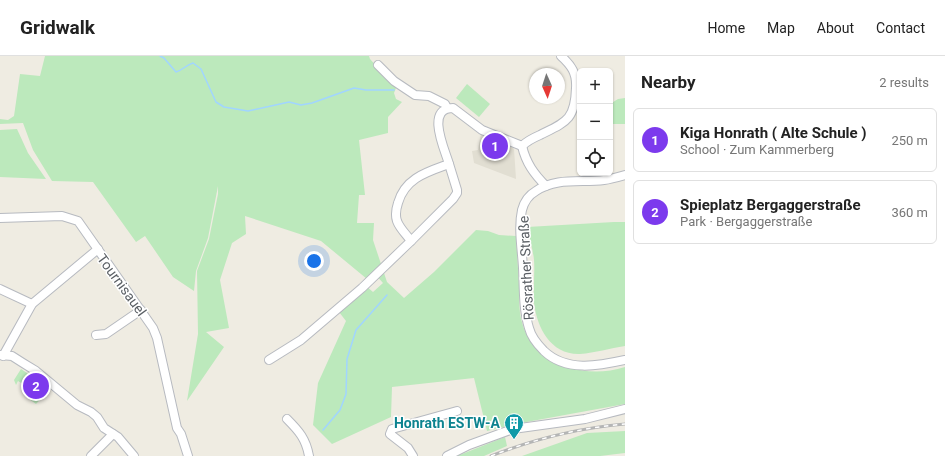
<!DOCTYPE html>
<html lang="en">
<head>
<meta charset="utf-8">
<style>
  body { margin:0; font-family:Roboto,sans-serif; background:#f6f6f6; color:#222 }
  .controls { position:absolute; right:12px; top:12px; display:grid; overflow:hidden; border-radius:6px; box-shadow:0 1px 3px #0004 }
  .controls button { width:36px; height:36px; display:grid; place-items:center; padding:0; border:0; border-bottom:1px solid #e0e0e0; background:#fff; color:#222; font:20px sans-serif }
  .compass { position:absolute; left:529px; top:12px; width:36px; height:36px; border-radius:50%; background:#fff; box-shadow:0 1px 3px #0004; rotate:177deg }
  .you { position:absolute; left:314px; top:205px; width:14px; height:14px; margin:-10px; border:3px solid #fff; border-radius:50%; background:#1a73e8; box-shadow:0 0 0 6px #1a73e833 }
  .badge { display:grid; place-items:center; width:26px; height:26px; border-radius:50%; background:#7c3aed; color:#fff; font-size:13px; font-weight:700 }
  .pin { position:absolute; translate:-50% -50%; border:2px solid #fff; box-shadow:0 1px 4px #0006 }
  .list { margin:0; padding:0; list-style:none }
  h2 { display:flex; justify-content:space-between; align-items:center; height:52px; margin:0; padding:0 16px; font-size:17px }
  h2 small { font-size:13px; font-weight:400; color:#767676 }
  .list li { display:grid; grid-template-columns:26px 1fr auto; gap:12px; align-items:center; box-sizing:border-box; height:64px; margin:0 8px 8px; padding:0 8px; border:1px solid #e0e0e0; border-radius:6px }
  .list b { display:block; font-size:15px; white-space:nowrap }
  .list p { margin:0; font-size:13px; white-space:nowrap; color:#767676 }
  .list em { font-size:13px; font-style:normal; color:#767676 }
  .icon { flex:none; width:22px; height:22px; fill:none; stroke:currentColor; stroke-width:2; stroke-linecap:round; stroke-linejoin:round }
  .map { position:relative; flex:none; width:625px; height:400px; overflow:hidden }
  header { display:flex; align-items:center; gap:24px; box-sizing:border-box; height:56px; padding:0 20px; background:#fff; border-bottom:1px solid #e0e0e0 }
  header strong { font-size:19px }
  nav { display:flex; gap:22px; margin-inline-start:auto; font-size:14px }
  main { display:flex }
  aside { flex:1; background:#fff }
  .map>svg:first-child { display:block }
  .education { fill:#e1ded2 }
  .green { fill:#bce9bc }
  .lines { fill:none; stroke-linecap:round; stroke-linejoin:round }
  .stream { stroke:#a1d5ff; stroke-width:1.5 }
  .minor-casing { stroke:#b7bac0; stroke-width:10 }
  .minor { stroke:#fff; stroke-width:8 }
  .rail-casing { stroke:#b4b5b5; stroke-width:3 }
  .rail { stroke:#fff; stroke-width:1.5; stroke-dasharray:4.5; stroke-linecap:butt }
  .labels { text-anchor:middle; stroke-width:3; stroke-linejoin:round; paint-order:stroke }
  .street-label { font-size:14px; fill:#5a5f64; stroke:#fff }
  .culture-label { font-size:14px; font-weight:bold; fill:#0d838f; stroke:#fff; text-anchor:end }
</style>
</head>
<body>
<header>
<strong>Gridwalk</strong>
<nav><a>Home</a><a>Map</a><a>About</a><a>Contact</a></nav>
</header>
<main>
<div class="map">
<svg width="625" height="400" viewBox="0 0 625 400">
  <rect width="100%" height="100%" fill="#efece2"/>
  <polygon class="education" points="481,77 510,88 514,93 516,123 474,107 472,95 478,94"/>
  <g class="green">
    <path d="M45,0H369L370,3L396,32L394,37L396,43L402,46L388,61V77L359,84L365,139H359L357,167H374L373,184L387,226L404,242L434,216L476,174L488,175L499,179L516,180C517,196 518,213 519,229C519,238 519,248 520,257C524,284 541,304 568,311C587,317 605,317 625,311V348L521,367L487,375L474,322L392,331L391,361L332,388L313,369L318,327L346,265L339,256L366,230L373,236L383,227L374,217L367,223L321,185L245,160L246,178L232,187L220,224L229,272L206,276L224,291L187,345L198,278L197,215L209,183L218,138V130L208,182L196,215L194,235L173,221L145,180L136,186L93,126L52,125L33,94L23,67L0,68V63L8,64L14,60L20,18L40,20Z"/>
    <polygon points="467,28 490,48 479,61 456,42"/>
    <polygon points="625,42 625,68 610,68 610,48 618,43"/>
    <polygon points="17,73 28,97 46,123 0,121 0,74"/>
    <path d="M614,166H625V290C610,292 595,297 580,298C551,299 537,272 534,247C533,233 535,218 534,204C533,193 529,182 527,171Z"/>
    <polygon points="21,313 50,333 36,348 25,340 29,332 18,325 16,329 14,324"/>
    <polygon points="625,375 625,397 600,400 522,400 587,377"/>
    <polygon points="505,381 507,390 484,400 457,400"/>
  </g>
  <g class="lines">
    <g class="stream">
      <path d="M160,0L164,2L176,16C183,14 186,9 193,7L201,13L216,46L224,51L248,55L289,46L301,49L312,47L354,32L366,34H394"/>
      <polyline points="323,374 340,354 346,338 347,303 356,274 387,239"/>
    </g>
    <g class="minor-casing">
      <g id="minor">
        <polyline points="378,9 394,25 415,39 429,40 445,48 447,52"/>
        <path d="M522,90C527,85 533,82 540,79C566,66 575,64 576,32C577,17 571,9 561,0"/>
        <path d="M522,90C526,107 534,118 546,130"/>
        <path d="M625,119C618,121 611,123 604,124C582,127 556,121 536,135C529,139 524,146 522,154C518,172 522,193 523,212C524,231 523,253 529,272C531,280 538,289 544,295C566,316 598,310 625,304"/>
        <polyline points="0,162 62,160 78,165 153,272 157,282 177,372 181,378 188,400"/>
        <path d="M411,185C407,179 400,173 397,165C395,159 396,153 398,147C405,122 427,116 449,108C445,94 425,52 453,52L482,74L522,90"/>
        <polyline points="0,233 32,248"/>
        <polyline points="96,279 106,278 141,254"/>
        <polyline points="0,299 12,300 23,307 36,315 77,349 91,356 97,361 104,372 118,381 134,400"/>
        <polyline points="3,300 32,248 98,193"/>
        <polyline points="269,304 301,284 362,232 411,185 453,143 457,137 457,134 449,108"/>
        <path d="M287,363C299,375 306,383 309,400"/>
        <polyline points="91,400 113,378"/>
        <polyline points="413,400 408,392 390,378 392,373 457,355"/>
        <polyline points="447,400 469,389 513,373 585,363 625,353"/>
      </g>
    </g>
    <use href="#minor" class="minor"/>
    <g class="rail-casing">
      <path id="rail" d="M491,400C534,383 579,372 625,368"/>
    </g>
    <use href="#rail" class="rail"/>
  </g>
  <defs>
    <g id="building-pin" transform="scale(1)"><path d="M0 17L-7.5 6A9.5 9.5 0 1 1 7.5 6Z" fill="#0f9aa8" stroke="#fff"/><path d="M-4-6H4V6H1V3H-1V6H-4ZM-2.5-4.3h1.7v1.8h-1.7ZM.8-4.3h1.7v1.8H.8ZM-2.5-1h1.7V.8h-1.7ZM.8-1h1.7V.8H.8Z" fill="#fff"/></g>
  </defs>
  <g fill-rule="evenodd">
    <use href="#building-pin" x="514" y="367"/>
  </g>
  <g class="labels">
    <g class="street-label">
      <text transform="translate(526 212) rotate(-93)" y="5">Rösrather Straße</text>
      <text transform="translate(122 229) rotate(54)" y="5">Tournisauel</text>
    </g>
    <g class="culture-label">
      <text x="500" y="372">Honrath ESTW-A</text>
    </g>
  </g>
</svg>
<div class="controls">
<button>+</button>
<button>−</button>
<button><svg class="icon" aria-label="locate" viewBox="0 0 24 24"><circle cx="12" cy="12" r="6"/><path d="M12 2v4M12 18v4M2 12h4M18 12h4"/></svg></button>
</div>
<svg class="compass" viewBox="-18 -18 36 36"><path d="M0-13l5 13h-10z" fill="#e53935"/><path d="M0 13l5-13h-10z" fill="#767676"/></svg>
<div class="you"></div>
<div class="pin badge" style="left:495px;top:90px">1</div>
<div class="pin badge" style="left:36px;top:330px">2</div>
</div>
<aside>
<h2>Nearby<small>2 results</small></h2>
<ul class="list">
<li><span class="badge">1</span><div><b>Kiga Honrath ( Alte Schule )</b><p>School · Zum Kammerberg</p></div><em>250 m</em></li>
<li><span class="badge">2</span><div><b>Spieplatz Bergaggerstraße</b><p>Park · Bergaggerstraße</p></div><em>360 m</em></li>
</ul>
</aside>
</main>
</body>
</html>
